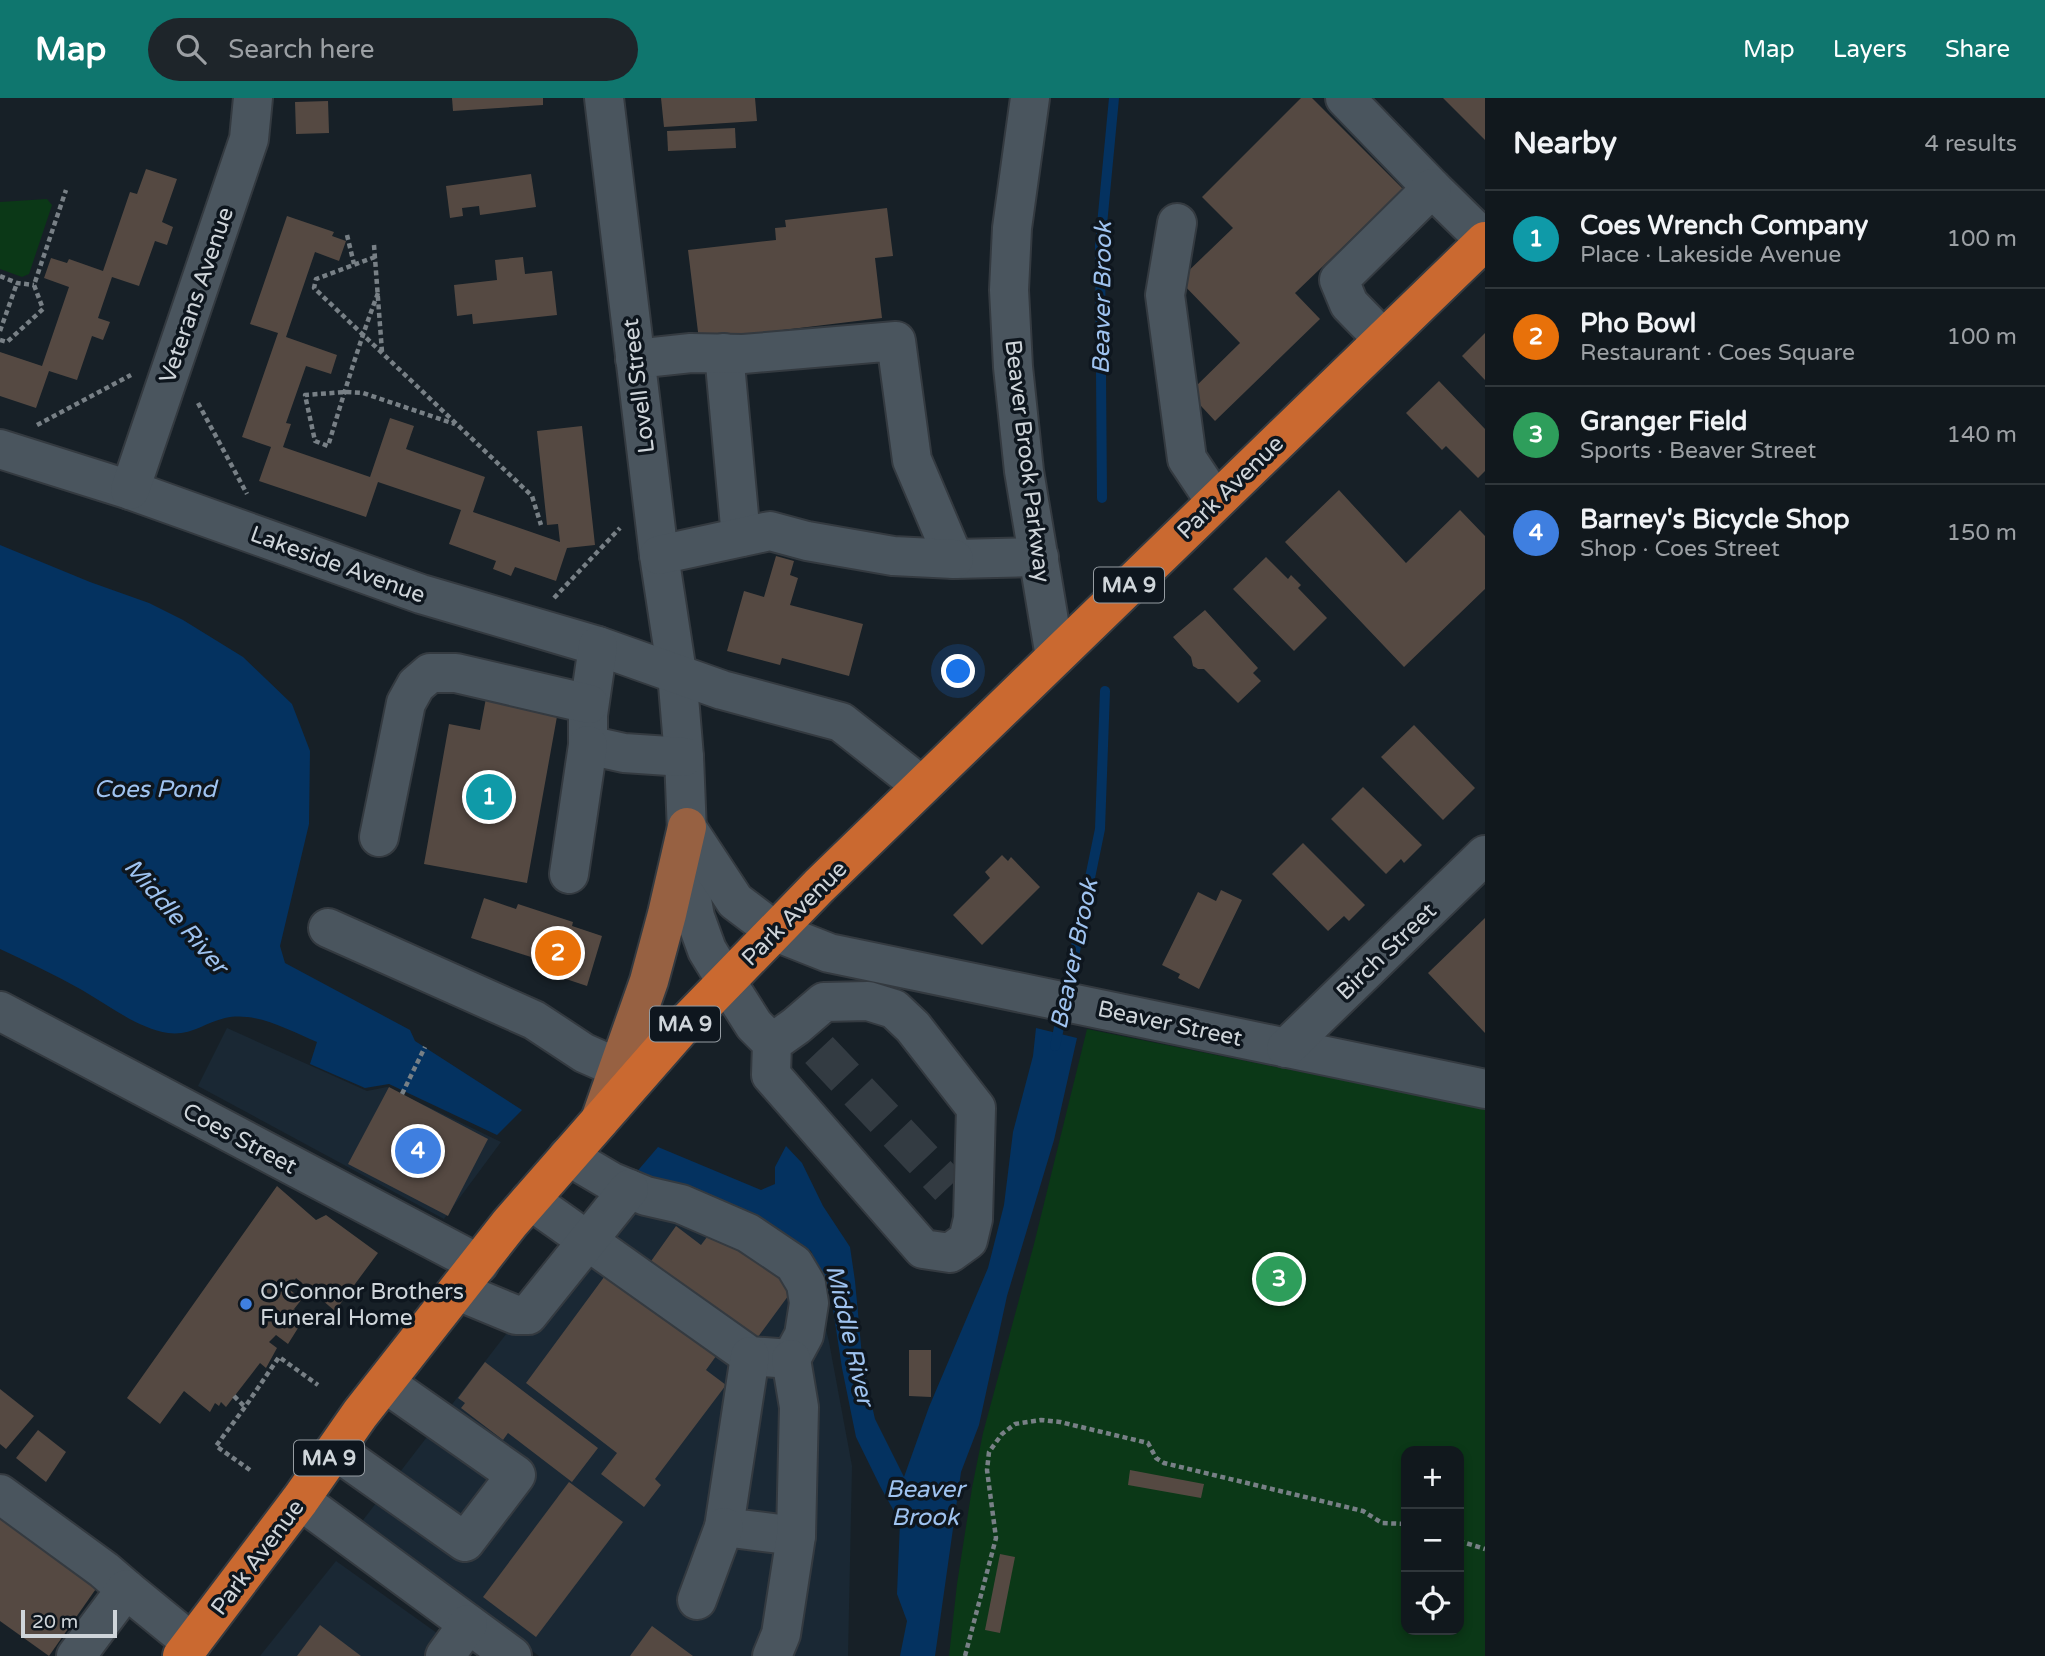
<!DOCTYPE html>
<html lang="en">
<head>
<meta charset="utf-8">
<style>
  body { margin:0; font-family:"Varela Round",sans-serif; background:#1e252a; color:#f1f3f6 }
  .controls { position:absolute; right:21px; bottom:21px; display:grid; overflow:hidden; border-radius:14px; box-shadow:0 4px 10px #0003 }
  .controls button { width:63px; height:63px; display:grid; place-items:center; padding:0; border:0; border-bottom:2px solid #30373b; background:#11181d; color:#f1f3f6; font:35px sans-serif }
  .scale { position:absolute; left:21px; bottom:18px; width:96px; box-sizing:border-box; padding-left:7px; border:4px solid #cfd5da; border-top:0; font-size:19px; line-height:24px; white-space:nowrap; color:#cfd5da; -webkit-text-stroke:5px #0e161e; paint-order:stroke }
  .you { position:absolute; left:959px; top:574px; width:24px; height:24px; margin:-18px; border:5px solid #fff; border-radius:50%; background:#1a73e8; box-shadow:0 0 0 10px #1a73e833 }
  .badge { display:grid; place-items:center; width:46px; height:46px; border-radius:50%; background:#0f766e; color:#fff; font-size:23px; font-weight:700 }
  .pin { position:absolute; translate:-50% -50%; border:4px solid #fff; box-shadow:0 2px 7px #0006 }
  .list { margin:0; padding:0; list-style:none }
  h2 { display:flex; justify-content:space-between; align-items:center; height:91px; margin:0; padding:0 28px; font-size:30px }
  h2 small { font-size:23px; font-weight:400; color:#9ca0a4 }
  .list li { display:grid; grid-template-columns:46px 1fr auto; gap:21px; align-items:center; box-sizing:border-box; height:98px; padding:0 28px; border-top:2px solid #30373b }
  .list b { display:block; font-size:26px; white-space:nowrap }
  .list p { margin:0; font-size:23px; white-space:nowrap; color:#9ca0a4 }
  .list em { font-size:23px; font-style:normal; color:#9ca0a4 }
  .icon { flex:none; width:38px; height:38px; fill:none; stroke:currentColor; stroke-width:2; stroke-linecap:round; stroke-linejoin:round }
  .map { position:relative; flex:none; width:1485px; height:1558px; overflow:hidden }
  header { display:flex; align-items:center; gap:42px; box-sizing:border-box; height:98px; padding:0 35px; background:#0f766e; color:#fff }
  header strong { font-size:33px }
  nav { display:flex; gap:38px; margin-inline-start:auto; font-size:24px }
  .search { width:490px; height:63px; background:#1e252a; display:flex; align-items:center; gap:18px; box-sizing:border-box; padding:0 24px; border-radius:38px; color:#9ca0a4; font-size:26px }
  main { display:flex }
  aside { flex:1; background:#11181d }
  .map>svg:first-child { display:block }
  .built { fill:#1a2834 }
  .green { fill:#0b3817; fill-rule:evenodd }
  .water { fill:#043260 }
  .lines { fill:none; stroke-linecap:round; stroke-linejoin:round }
  .stream { stroke:#043260; stroke-width:10 }
  .building { fill:#554942 }
  .minor-tunnel { stroke:#333b42; stroke-width:38; stroke-dasharray:38 19; stroke-linecap:butt }
  .minor-casing { stroke:#343a40; stroke-width:42 }
  .major-casing { stroke:#343a40; stroke-width:42 }
  .highway-casing { stroke:#343a40; stroke-width:42 }
  .path { stroke:#788086; stroke-width:4.5; stroke-dasharray:5 3.5; stroke-linecap:butt }
  .minor { stroke:#4a555e; stroke-width:38 }
  .major { stroke:#976142; stroke-width:38 }
  .highway { stroke:#ca6930; stroke-width:38 }
  .shop-dot { fill:#3f7fe0; stroke:#0e161e; stroke-width:2.5 }
  .labels { text-anchor:middle; stroke-width:7; stroke-linejoin:round; paint-order:stroke }
  .shield { fill:#0e161e; stroke:#959ca2; stroke-width:2 }
  .shield-label { font-size:21px; font-weight:bold; fill:#cfd5da }
  .street-label { font-size:23px; fill:#cfd5da; stroke:#0e161e }
  .poi-label { font-size:23px; fill:#cfd5da; stroke:#0e161e; text-anchor:start }
  .water-label { font-size:24px; font-style:italic; fill:#9fc3f0; stroke:#0e161e }
</style>
</head>
<body>
<header>
<strong>Map</strong>
<div class="search"><svg class="icon" aria-label="search" viewBox="0 0 24 24"><circle cx="10" cy="10" r="6"/><path d="M15 15l6 6"/></svg>Search here</div>
<nav><a>Map</a><a>Layers</a><a>Share</a></nav>
</header>
<main>
<div class="map">
<svg width="1485" height="1558" viewBox="0 0 1485 1558">
  <rect width="100%" height="100%" fill="#172027"/>
  <g class="built">
    <polygon points="227,930 367,993 387,989 501,1044 444,1121 198,988"/>
    <polygon points="627,1079 813,1177 829,1244 852,1368 848,1558 539,1558 360,1426"/>
    <polygon points="336,1463 441,1538 426,1558 260,1558"/>
  </g>
  <g class="green">
    <polygon points="47,101 52,107 29,176 22,179 0,171 0,104"/>
    <path d="M1087,931L1485,1011V1558H949L957,1486L972,1390L983,1335L1034,1146ZM1406,1353H1459V1532H1406Z"/>
  </g>
  <g class="water">
    <path d="M0,447L90,484L149,505L183,522L243,559L292,606L310,653L309,726L280,848L285,865L410,932L415,943L522,1012L497,1037L389,986L365,990L310,966L317,944C288,932 256,913 225,920C204,925 191,938 168,935C137,930 108,907 82,892C55,877 28,864 0,851Z"/>
    <polygon points="1036,930 1077,940 1054,1042 1007,1198 979,1327 961,1374 935,1558 900,1558 907,1523 897,1496 900,1424 880,1388 856,1339 842,1270 831,1198 811,1153 771,1127 634,1077 658,1049 761,1092 775,1086 775,1069 786,1048 802,1065 823,1108 850,1149 855,1183 863,1269 875,1321 904,1379 929,1309 988,1170 1004,1107 1013,1034 1033,958"/>
  </g>
  <g class="lines">
    <g class="stream">
      <polyline points="1102,400 1100,148 1114,0"/>
      <polyline points="1066,897 1100,731 1105,593"/>
      <polyline points="1055,948 1063,911"/>
    </g>
  </g>
  <g class="building">
    <polygon points="452,0 543,0 543,7 453,13"/>
    <polygon points="661,0 755,0 757,23 664,29"/>
    <polygon points="1301,0 1312,0 1403,91 1295,195 1320,221 1215,323 1189,295 1240,245 1179,182 1233,130 1202,99"/>
    <polygon points="1443,0 1485,0 1485,42"/>
    <polygon points="328,3 329,35 296,36 295,4"/>
    <polygon points="735,30 736,50 668,53 667,33"/>
    <polygon points="146,71 177,81 162,124 173,129 167,147 155,143 139,188 112,179 98,220 110,224 103,242 92,238 77,282 49,273 36,310 0,298 0,254 42,268 69,189 44,180 51,160 67,165 69,161 103,173 130,94 137,96"/>
    <polygon points="531,76 536,109 480,117 479,108 462,110 463,118 450,120 446,88"/>
    <polygon points="887,110 893,158 875,160 882,220 699,242 688,152 776,142 775,130 786,129 785,122"/>
    <polygon points="287,118 334,134 332,138 346,143 339,163 315,154 286,239 337,257 331,276 306,268 286,325 291,326 283,349 370,379 390,320 414,328 406,351 485,379 473,414 560,444 558,426 547,427 537,333 582,328 595,447 567,450 556,483 515,469 511,478 493,471 496,463 449,446 461,412 378,384 366,419 259,383 271,349 242,339 278,235 250,226"/>
    <polygon points="523,159 525,176 552,173 557,217 473,226 472,216 457,218 454,187 497,182 495,162"/>
    <polygon points="1485,235 1485,282 1462,258"/>
    <polygon points="1439,283 1485,331 1485,373 1478,380 1446,348 1442,352 1406,315"/>
    <polygon points="1339,392 1406,465 1460,412 1485,438 1485,491 1404,569 1285,444"/>
    <polygon points="776,458 794,463 790,477 798,480 790,507 863,526 849,578 782,560 780,567 727,553 744,493 764,499"/>
    <polygon points="1266,459 1288,481 1291,477 1301,487 1298,490 1327,520 1294,553 1233,491"/>
    <polygon points="1205,512 1258,570 1253,575 1261,583 1238,605 1204,571 1198,571 1193,568 1191,559 1173,539"/>
    <polygon points="486,600 558,613 527,785 424,766 449,626 480,632"/>
    <polygon points="1414,627 1475,690 1443,722 1381,659"/>
    <polygon points="1363,689 1422,747 1404,765 1401,761 1386,776 1331,721"/>
    <polygon points="1303,745 1365,807 1349,823 1344,818 1328,833 1272,776"/>
    <polygon points="1002,757 1008,763 1011,759 1040,789 982,847 953,817 990,780 985,774"/>
    <polygon points="1221,792 1242,802 1199,891 1178,880 1180,876 1162,867 1198,794 1216,803"/>
    <polygon points="484,800 516,811 518,806 573,824 572,828 602,838 587,888 563,880 566,870 471,840"/>
    <polygon points="1485,820 1485,935 1428,875"/>
    <polygon points="389,989 488,1041 448,1118 348,1066"/>
    <polygon points="277,1088 316,1122 326,1117 378,1155 335,1213 296,1180 290,1192 302,1201 294,1211 305,1219 288,1246 276,1237 269,1244 277,1250 266,1270 260,1265 226,1309 221,1304 219,1308 215,1305 210,1314 184,1293 160,1326 127,1300"/>
    <polygon points="676,1128 701,1147 713,1131 794,1190 755,1243 649,1166"/>
    <polygon points="610,1171 719,1254 706,1272 726,1287 655,1381 661,1387 644,1409 601,1376 617,1355 526,1285"/>
    <polygon points="909,1252 931,1252 931,1299 909,1298"/>
    <polygon points="485,1264 598,1350 572,1384 508,1335 503,1342 461,1310 465,1305 458,1300"/>
    <polygon points="0,1291 34,1318 6,1351 0,1346"/>
    <polygon points="38,1332 66,1354 46,1384 16,1360"/>
    <polygon points="1130,1372 1204,1386 1201,1400 1128,1387"/>
    <polygon points="569,1384 623,1424 536,1539 483,1499"/>
    <polygon points="0,1412 100,1485 49,1558 0,1523"/>
    <polygon points="1000,1456 1015,1459 1000,1535 985,1532"/>
    <polygon points="320,1527 361,1558 297,1558"/>
    <polygon points="652,1528 693,1558 630,1558"/>
  </g>
  <g class="lines">
    <polyline class="minor-tunnel" points="819,952 949,1089"/>
    <g class="minor-casing">
      <g id="minor">
        <polyline points="604,0 659,457 677,575 684,659 689,785 695,819 707,852 726,883 754,927 772,945 796,928 824,904 868,903 894,911 913,929 976,1010 973,1121 968,1142 950,1155 923,1151 771,977 772,945"/>
        <polyline points="1030,0 1012,130 1009,192 1013,269 1024,373 1055,559"/>
        <polyline points="1345,0 1432,90 1485,142"/>
        <polyline points="1177,125 1165,197 1187,361 1215,403"/>
        <polyline points="1383,241 1349,206 1339,182 1432,90"/>
        <polyline points="724,255 741,439"/>
        <polyline points="635,261 691,255 743,256 896,243 912,362 954,461 1039,459"/>
        <polyline points="0,351 130,392 421,496 598,548 722,592 841,624 922,688"/>
        <polyline points="130,392 249,41 253,0"/>
        <polyline points="659,457 770,433 807,443 893,458 954,461"/>
        <polyline points="598,548 588,617 588,647 624,655 684,659"/>
        <polyline points="687,730 735,803 776,834 829,855 1485,991"/>
        <polyline points="379,739 406,605 416,587 430,575 456,575 589,606"/>
        <polyline points="569,776 588,647"/>
        <polyline points="328,830 534,922 584,955 618,970"/>
        <polyline points="0,913 479,1166"/>
        <polyline points="1286,950 1485,757"/>
        <polyline points="530,1102 750,1258 791,1261 804,1237 809,1205 806,1186 794,1166 748,1135 681,1106 646,1098 612,1084 568,1058"/>
        <polyline points="458,1193 516,1217 528,1217 629,1091"/>
        <polyline points="750,1258 724,1429 796,1438"/>
        <polyline points="335,1352 465,1444 516,1377 385,1285"/>
        <polyline points="0,1396 104,1472 126,1491"/>
        <polyline points="300,1402 512,1558"/>
        <polyline points="697,1502 724,1429"/>
        <polyline points="76,1558 126,1491 192,1545"/>
        <polyline points="445,1558 468,1526"/>
        <polyline points="772,1558 781,1536 796,1438 799,1309 791,1261"/>
      </g>
    </g>
    <g class="major-casing">
      <polyline id="major" points="600,1022 649,883 667,816 687,729"/>
    </g>
    <g class="highway-casing">
      <polyline id="highway" points="182,1558 300,1402 360,1316 510,1125 680,931 819,788 1485,143"/>
    </g>
    <g class="path">
      <polyline points="347,137 354,166"/>
      <polyline points="374,147 382,254"/>
      <polyline points="375,159 316,181 314,190 532,398 541,427"/>
      <polyline points="0,178 17,185 34,187"/>
      <path d="M378,195C359,245 344,296 328,348L315,343L305,297L345,294L363,295L455,326"/>
      <polyline points="0,233 17,185"/>
      <polyline points="0,242 7,244 43,211 34,187 66,92"/>
      <polyline points="198,305 247,396"/>
      <polyline points="37,327 131,277"/>
      <polyline points="554,500 620,430"/>
      <polyline points="402,996 425,949"/>
      <polyline points="234,1298 245,1309"/>
      <polyline points="250,1372 216,1348 245,1309 279,1259 318,1287"/>
      <polyline points="1459,1443 1485,1451"/>
      <polyline points="965,1558 996,1440 987,1372 989,1354 1002,1336 1015,1326 1041,1322 1060,1324 1148,1345 1156,1360 1164,1365 1363,1413 1382,1425 1406,1426"/>
    </g>
    <use href="#minor" class="minor"/>
    <use href="#major" class="major"/>
    <use href="#highway" class="highway"/>
  </g>
  <circle class="shop-dot" cx="246" cy="1206" r="7"/>
  <g class="labels">
    <g class="shield">
      <rect x="1094" y="469.5" width="70" height="35" rx="5"/>
      <rect x="650" y="908.5" width="70" height="35" rx="5"/>
      <rect x="294" y="1342.5" width="70" height="35" rx="5"/>
    </g>
    <g class="shield-label">
      <text x="1129" y="494">MA 9</text>
      <text x="685" y="933">MA 9</text>
      <text x="329" y="1367">MA 9</text>
    </g>
    <g class="street-label">
      <text transform="translate(196 197) rotate(-71)" y="8">Veterans Avenue</text>
      <text transform="translate(638 288) rotate(-97)" y="8">Lovell Street</text>
      <text transform="translate(1028 363) rotate(83)" y="8">Beaver Brook Parkway</text>
      <text transform="translate(1230 389) rotate(-44)" y="8">Park Avenue</text>
      <text transform="translate(338 466) rotate(20)" y="8">Lakeside Avenue</text>
      <text transform="translate(794 815) rotate(-45)" y="8">Park Avenue</text>
      <text transform="translate(1386 853) rotate(-44)" y="8">Birch Street</text>
      <text transform="translate(1170 925) rotate(12)" y="8">Beaver Street</text>
      <text transform="translate(240 1040) rotate(28)" y="8">Coes Street</text>
      <text transform="translate(257 1459) rotate(-53)" y="8">Park Avenue</text>
    </g>
    <g class="poi-label">
      <text x="260" y="1201">O'Connor Brothers<tspan x="260" dy="26">Funeral Home</tspan></text>
    </g>
    <g class="water-label">
      <text transform="translate(1102 200) rotate(-89)" y="8">Beaver Brook</text>
      <text x="155" y="699">Coes Pond</text>
      <text transform="translate(176 818) rotate(49)" y="8">Middle River</text>
      <text transform="translate(1074 856) rotate(-78)" y="8">Beaver Brook</text>
      <text transform="translate(850 1237) rotate(77)" y="8">Middle River</text>
      <text x="925" y="1399">Beaver<tspan x="925" dy="28">Brook</tspan></text>
    </g>
  </g>
</svg>
<div class="controls">
<button>+</button>
<button>−</button>
<button><svg class="icon" aria-label="locate" viewBox="0 0 24 24"><circle cx="12" cy="12" r="6"/><path d="M12 2v4M12 18v4M2 12h4M18 12h4"/></svg></button>
</div>
<div class="scale">20 m</div>
<div class="you"></div>
<div class="pin badge" style="left:489px;top:699px;background:#0f9aa8">1</div>
<div class="pin badge" style="left:558px;top:855px;background:#e8710a">2</div>
<div class="pin badge" style="left:1279px;top:1181px;background:#2e9e5b">3</div>
<div class="pin badge" style="left:418px;top:1053px;background:#3f7fe0">4</div>
</div>
<aside>
<h2>Nearby<small>4 results</small></h2>
<ul class="list">
<li><span class="badge" style="background:#0f9aa8">1</span><div><b>Coes Wrench Company</b><p>Place · Lakeside Avenue</p></div><em>100 m</em></li>
<li><span class="badge" style="background:#e8710a">2</span><div><b>Pho Bowl</b><p>Restaurant · Coes Square</p></div><em>100 m</em></li>
<li><span class="badge" style="background:#2e9e5b">3</span><div><b>Granger Field</b><p>Sports · Beaver Street</p></div><em>140 m</em></li>
<li><span class="badge" style="background:#3f7fe0">4</span><div><b>Barney's Bicycle Shop</b><p>Shop · Coes Street</p></div><em>150 m</em></li>
</ul>
</aside>
</main>
</body>
</html>
